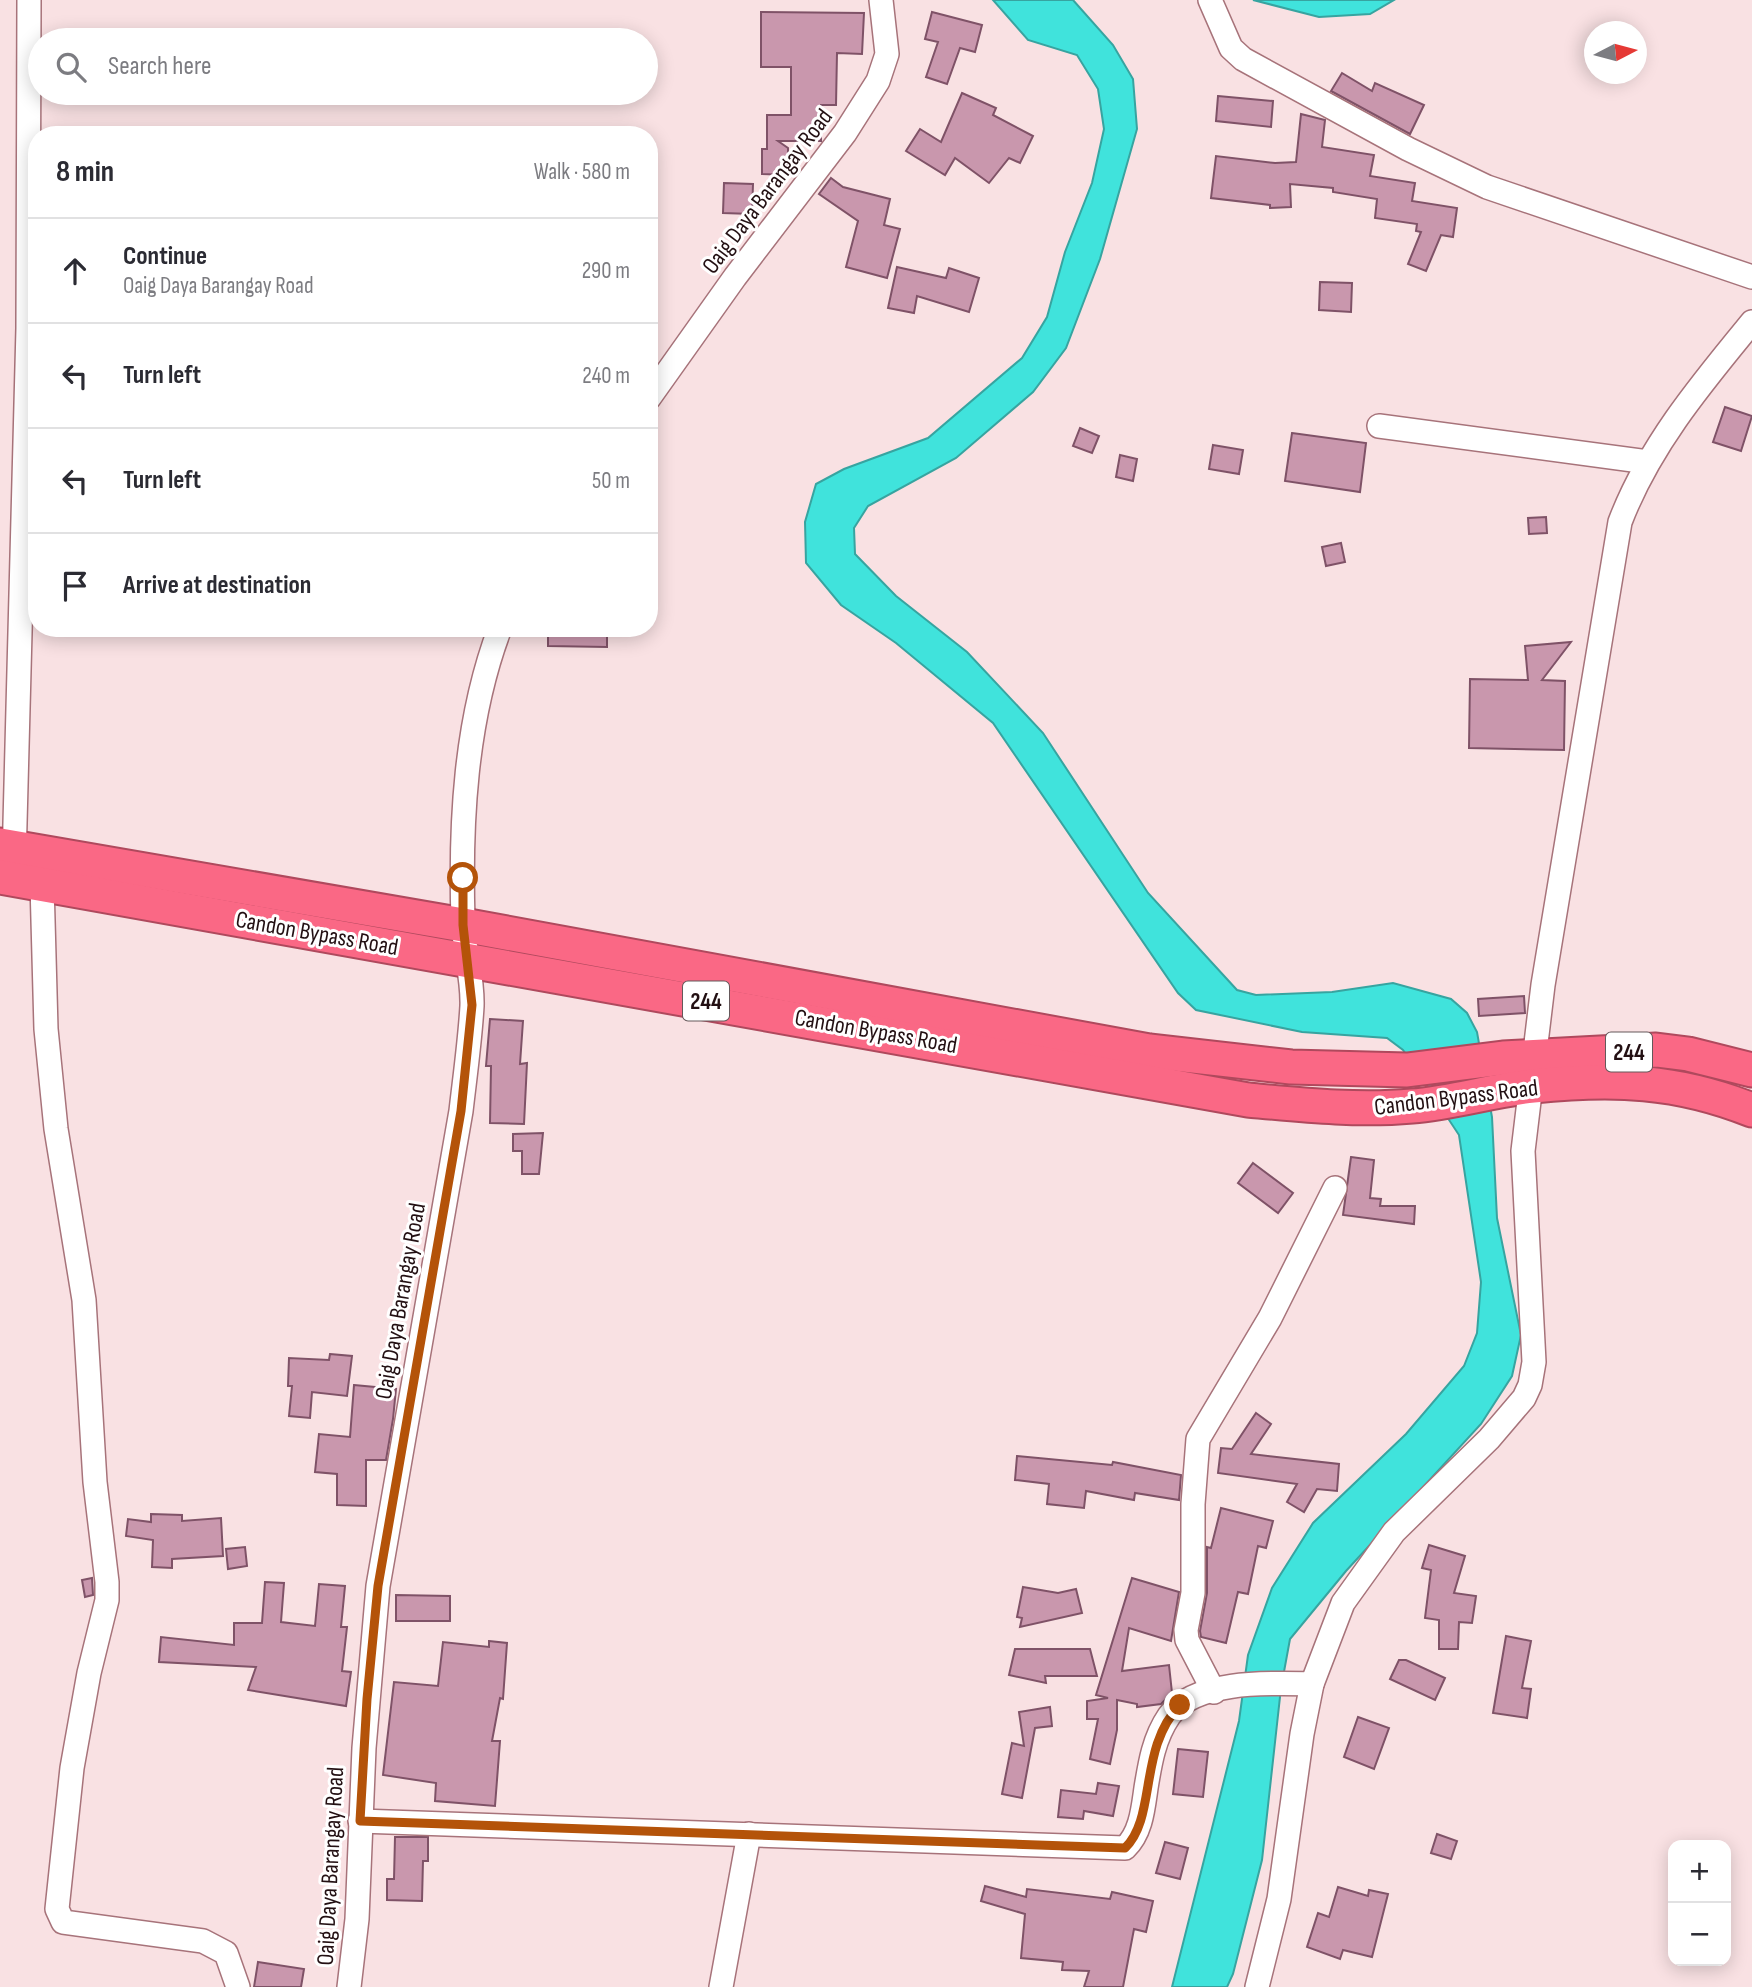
<!DOCTYPE html>
<html lang="en">
<head>
<meta charset="utf-8">
<style>
  body { margin:0; font-family:"Sofia Sans Condensed",sans-serif; background:#f7f7f7; color:#2b2b33 }
  .controls { position:absolute; right:21px; bottom:21px; display:grid; overflow:hidden; border-radius:14px; box-shadow:0 4px 18px #0003 }
  .controls button { width:63px; height:63px; display:grid; place-items:center; padding:0; border:0; border-bottom:2px solid #e1e1e2; background:#fff; color:#2b2b33; font:35px sans-serif }
  .compass { position:absolute; left:1584px; top:21px; width:63px; height:63px; border-radius:50%; background:#fff; box-shadow:0 4px 18px #0003; rotate:84deg }
  .stop { position:absolute; width:21px; height:21px; margin:-16px; border:5px solid #b45309; border-radius:50%; background:#fff }
  .stop.end { background:#b45309; border-color:#fff; box-shadow:0 2px 7px #0008 }
  .list { margin:0; padding:0; list-style:none }
  h2 { display:flex; justify-content:space-between; align-items:center; height:91px; margin:0; padding:0 28px; font-size:30px }
  h2 small { font-size:23px; font-weight:400; color:#7c7c81 }
  .list li { display:grid; grid-template-columns:46px 1fr auto; gap:21px; align-items:center; box-sizing:border-box; height:105px; padding:0 28px; border-top:2px solid #e1e1e2 }
  .list b { display:block; font-size:26px; white-space:nowrap }
  .list p { margin:0; font-size:23px; white-space:nowrap; color:#7c7c81 }
  .list em { font-size:23px; font-style:normal; color:#7c7c81 }
  .icon { flex:none; width:38px; height:38px; fill:none; stroke:currentColor; stroke-width:2; stroke-linecap:round; stroke-linejoin:round }
  .map { position:relative; flex:none; width:1752px; height:1987px; overflow:hidden }
  .search { position:absolute; background:#fff; box-shadow:0 4px 18px #0003; left:28px; top:28px; width:630px; height:77px; display:flex; align-items:center; gap:18px; box-sizing:border-box; padding:0 24px; border-radius:38px; color:#7c7c81; font-size:26px }
  .panel { position:absolute; background:#fff; box-shadow:0 4px 18px #0003; left:28px; top:126px; width:630px; height:511px; border-radius:28px }
  .map>svg:first-child { display:block }
  .water { fill:#40e3dc; stroke:#37a4a0; stroke-width:2 }
  .building { fill:#c997ad; stroke:#7f5267; stroke-width:2 }
  .lines { fill:none; stroke-linecap:round; stroke-linejoin:round }
  .minor-casing { stroke:#a7737a; stroke-width:26 }
  .highway-casing { stroke:#af495d; stroke-width:37 }
  .minor { stroke:#fff; stroke-width:23 }
  .highway { stroke:#fa6885; stroke-width:33 }
  .route { stroke:#b45309; stroke-width:9 }
  .labels { text-anchor:middle; stroke-width:6; stroke-linejoin:round; paint-order:stroke }
  .shield { fill:#fff; stroke:#65585a; stroke-width:2 }
  .shield-label { font-size:23px; font-weight:bold; fill:#231013 }
  .street-label { font-size:24px; fill:#231013; stroke:#fff }
</style>
</head>
<body>
<div class="map">
<svg width="1752" height="1987" viewBox="0 0 1752 1987">
  <rect width="100%" height="100%" fill="#f9e1e3"/>
  <g class="water">
    <polygon points="993,0 1073,0 1113,45 1133,79 1137,129 1100,259 1066,348 1033,392 956,458 868,506 854,528 855,554 896,596 967,652 1043,733 1148,893 1237,990 1256,995 1332,992 1393,983 1451,999 1467,1013 1477,1032 1492,1117 1497,1218 1521,1335 1512,1376 1481,1424 1346,1571 1290,1639 1281,1688 1262,1860 1233,1974 1227,1987 1172,1987 1239,1721 1248,1655 1272,1588 1313,1523 1406,1434 1464,1366 1477,1333 1481,1282 1459,1135 1403,1050 1387,1038 1302,1032 1196,1010 1178,993 993,723 896,643 841,605 806,563 805,522 816,484 844,469 928,438 1022,358 1047,317 1065,252 1092,183 1104,129 1098,89 1077,55 1028,40"/>
    <polygon points="1253,0 1394,0 1370,14 1319,17"/>
  </g>
  <g class="building">
    <polygon points="761,12 864,13 862,54 837,53 836,105 821,105 821,141 778,141 788,148 788,175 762,174 762,149 767,149 767,115 791,115 791,67 761,67"/>
    <polygon points="932,12 982,25 975,52 960,48 947,84 926,77 938,42 925,39"/>
    <polygon points="1342,73 1372,91 1375,83 1424,105 1410,134 1331,91"/>
    <polygon points="962,93 996,108 993,115 1033,136 1020,163 1009,158 989,183 955,158 945,175 906,151 920,129 941,142"/>
    <polygon points="1218,96 1273,101 1271,127 1216,121"/>
    <polygon points="1301,114 1325,120 1322,147 1374,155 1370,176 1415,183 1412,201 1457,208 1453,237 1441,235 1426,271 1408,264 1421,232 1416,231 1417,224 1375,218 1377,199 1333,192 1333,188 1290,184 1291,207 1270,208 1270,205 1211,198 1216,156 1275,163 1296,162"/>
    <polygon points="831,178 843,187 890,199 884,225 900,229 887,278 846,267 858,221 819,194"/>
    <polygon points="724,183 753,184 752,214 723,213"/>
    <polygon points="897,267 946,278 949,268 979,278 969,312 917,296 914,313 888,308"/>
    <polygon points="1320,282 1352,283 1351,312 1319,310"/>
    <polygon points="1725,407 1752,416 1741,451 1713,442"/>
    <polygon points="1080,428 1099,436 1092,453 1073,446"/>
    <polygon points="1292,433 1366,443 1360,492 1285,481"/>
    <polygon points="1213,445 1243,450 1239,474 1209,469"/>
    <polygon points="1120,455 1137,459 1133,481 1116,477"/>
    <polygon points="1546,517 1547,533 1529,534 1528,518"/>
    <polygon points="1341,543 1345,562 1326,566 1322,547"/>
    <polygon points="548,628 607,628 607,647 548,646"/>
    <polygon points="1571,642 1542,680 1565,681 1564,750 1469,748 1470,679 1528,680 1525,646"/>
    <polygon points="1524,996 1525,1013 1479,1016 1478,999"/>
    <polygon points="490,1019 523,1021 520,1064 527,1063 524,1124 490,1123 491,1066 486,1066"/>
    <polygon points="543,1133 539,1174 522,1174 522,1151 513,1151 513,1134"/>
    <polygon points="1351,1157 1374,1160 1370,1198 1381,1199 1380,1206 1415,1206 1414,1224 1343,1215"/>
    <polygon points="1253,1163 1293,1193 1278,1213 1238,1183"/>
    <polygon points="330,1354 352,1356 347,1396 312,1392 310,1418 289,1416 292,1386 288,1386 289,1358 329,1360"/>
    <polygon points="354,1385 396,1389 393,1419 386,1460 366,1460 366,1506 337,1505 337,1474 315,1472 319,1434 350,1437"/>
    <polygon points="1256,1413 1271,1424 1251,1454 1339,1464 1337,1491 1317,1489 1304,1512 1287,1502 1297,1484 1218,1473 1221,1448 1232,1449"/>
    <polygon points="1017,1456 1112,1465 1113,1462 1181,1475 1179,1500 1135,1493 1134,1500 1086,1491 1084,1508 1047,1504 1049,1484 1015,1480"/>
    <polygon points="1221,1508 1273,1521 1266,1548 1258,1546 1248,1594 1238,1592 1226,1643 1201,1637 1200,1631 1207,1593 1207,1547 1211,1548"/>
    <polygon points="151,1514 182,1515 182,1521 221,1518 223,1556 172,1559 172,1568 152,1567 153,1540 126,1536 128,1519 151,1522"/>
    <polygon points="1429,1545 1465,1556 1454,1593 1476,1596 1472,1623 1459,1622 1458,1649 1439,1649 1439,1620 1425,1618 1431,1570 1422,1568"/>
    <polygon points="245,1547 247,1566 228,1569 226,1549"/>
    <polygon points="92,1578 93,1595 85,1597 82,1580"/>
    <polygon points="1132,1578 1179,1592 1171,1641 1129,1628 1122,1671 1169,1665 1172,1693 1161,1704 1137,1707 1137,1704 1117,1700 1117,1730 1110,1764 1090,1759 1098,1719 1087,1719 1087,1701 1108,1698 1096,1695"/>
    <polygon points="265,1582 284,1583 281,1622 315,1626 319,1584 345,1586 341,1627 347,1627 342,1671 351,1672 346,1706 248,1690 256,1667 159,1662 161,1637 234,1645 234,1623 262,1623"/>
    <polygon points="1023,1587 1058,1593 1076,1589 1082,1613 1020,1627 1022,1618 1017,1617"/>
    <polygon points="396,1595 450,1596 450,1621 396,1621"/>
    <polygon points="1506,1636 1531,1641 1522,1688 1531,1689 1527,1718 1493,1713"/>
    <polygon points="489,1641 507,1643 503,1699 500,1698 492,1741 500,1741 495,1806 435,1801 436,1783 383,1775 394,1682 438,1686 443,1642 489,1647"/>
    <polygon points="1015,1649 1090,1649 1097,1676 1045,1676 1046,1683 1009,1675"/>
    <polygon points="1399,1660 1406,1660 1445,1678 1435,1700 1390,1679"/>
    <polygon points="1050,1707 1052,1726 1035,1728 1022,1798 1002,1794 1012,1743 1024,1746 1019,1712"/>
    <polygon points="1358,1717 1389,1728 1374,1769 1344,1757"/>
    <polygon points="1178,1749 1208,1752 1203,1797 1173,1794"/>
    <polygon points="1098,1783 1119,1786 1113,1816 1084,1811 1083,1819 1058,1817 1061,1790 1096,1794"/>
    <polygon points="1437,1834 1457,1841 1451,1859 1431,1853"/>
    <polygon points="395,1837 428,1837 428,1861 423,1861 422,1901 387,1900 387,1879 394,1879"/>
    <polygon points="1165,1842 1188,1848 1180,1879 1156,1873"/>
    <polygon points="985,1886 1026,1897 1027,1889 1110,1899 1112,1892 1153,1901 1146,1932 1134,1929 1123,1987 1084,1987 1089,1971 1062,1970 1063,1962 1021,1958 1025,1914 981,1901"/>
    <polygon points="1338,1887 1368,1896 1369,1890 1388,1894 1372,1957 1343,1950 1340,1959 1307,1947 1318,1913 1329,1917"/>
    <polygon points="258,1962 304,1969 301,1987 254,1987"/>
  </g>
  <g class="lines">
    <g class="minor-casing">
      <g id="minor">
        <polyline points="1210,0 1231,48 1243,59 1408,149 1487,187 1752,277"/>
        <polyline points="649,398 735,277 845,133 878,81 887,54 881,0"/>
        <polyline points="1379,426 1648,462"/>
        <polyline points="14,861 28,328 29,0"/>
        <polyline points="42,884 46,1029 56,1129 84,1300 95,1482 107,1582 107,1600 89,1673 72,1768 57,1909 63,1922 203,1941 226,1953 238,1987"/>
        <polyline points="1214,1692 1187,1640 1186,1630 1193,1593 1193,1504 1198,1439 1270,1318 1335,1188"/>
        <path d="M360,1821L1125,1848C1141,1833 1143,1809 1146,1788C1150,1763 1154,1738 1169,1716C1195,1679 1272,1683 1312,1684"/>
        <path d="M349,1987L357,1919L364,1748L378,1586L461,1111C465,1076 470,1041 472,1006C473,977 464,950 463,921C460,824 465,720 500,628"/>
        <polyline points="721,1987 749,1834"/>
        <path d="M1257,1987L1279,1899L1302,1734L1312,1684L1343,1603L1394,1532L1489,1439L1524,1398L1530,1385L1534,1362L1523,1151L1543,985L1620,522C1649,446 1701,384 1752,322"/>
      </g>
    </g>
    <g class="highway-casing">
      <g id="highway">
        <polyline points="0,845 463,925 1149,1051 1291,1067 1407,1070 1503,1058 1656,1050 1688,1054 1752,1070"/>
        <path d="M0,877L1248,1100C1302,1105 1358,1111 1412,1106C1453,1103 1493,1090 1533,1086C1613,1078 1677,1080 1752,1110"/>
      </g>
    </g>
    <use href="#minor" class="minor"/>
    <use href="#highway" class="highway"/>
  </g>
  <g class="lines">
    <path class="route" d="M463,878V925L472,1005L461,1111L378,1586L367,1699L360,1821L1125,1848C1157,1817 1138,1748 1180,1705"/>
  </g>
  <g class="labels">
    <g class="shield">
      <rect x="683" y="981.5" width="46" height="39" rx="5"/>
      <rect x="1606" y="1032.5" width="46" height="39" rx="5"/>
    </g>
    <g class="shield-label">
      <text x="706" y="1009">244</text>
      <text x="1629" y="1060">244</text>
    </g>
    <g class="street-label">
      <text transform="translate(767 191) rotate(-53)" y="8">Oaig Daya Barangay Road</text>
      <text transform="translate(317 933) rotate(10)" y="8">Candon Bypass Road</text>
      <text transform="translate(876 1031) rotate(10)" y="8">Candon Bypass Road</text>
      <text transform="translate(1456 1097) rotate(-7)" y="8">Candon Bypass Road</text>
      <text transform="translate(400 1301) rotate(-80)" y="8">Oaig Daya Barangay Road</text>
      <text transform="translate(330 1866) rotate(-87)" y="8">Oaig Daya Barangay Road</text>
    </g>
  </g>
</svg>
<div class="controls">
<button>+</button>
<button>−</button>
</div>
<svg class="compass" viewBox="-18 -18 36 36"><path d="M0-13l5 13h-10z" fill="#e53935"/><path d="M0 13l5-13h-10z" fill="#7c7c81"/></svg>
<div class="stop" style="left:463px;top:878px"></div>
<div class="stop end" style="left:1180px;top:1705px"></div>
<div class="search"><svg class="icon" aria-label="search" viewBox="0 0 24 24"><circle cx="10" cy="10" r="6"/><path d="M15 15l6 6"/></svg>Search here</div>
<section class="panel">
<h2>8 min<small>Walk · 580 m</small></h2>
<ul class="list">
<li><svg class="icon" aria-label="ahead" viewBox="0 0 24 24"><path d="M12 20V5M6 11l6-6 6 6"/></svg><div><b>Continue</b><p>Oaig Daya Barangay Road</p></div><em>290 m</em></li>
<li><svg class="icon" aria-label="left" viewBox="0 0 24 24"><path d="M17 20v-9H6M10 6l-5 5 5 5"/></svg><div><b>Turn left</b></div><em>240 m</em></li>
<li><svg class="icon" aria-label="left" viewBox="0 0 24 24"><path d="M17 20v-9H6M10 6l-5 5 5 5"/></svg><div><b>Turn left</b></div><em>50 m</em></li>
<li><svg class="icon" aria-label="arrive" viewBox="0 0 24 24"><path d="M6 21V4h12l-3 4 3 4H6"/></svg><div><b>Arrive at destination</b></div></li>
</ul>
</section>
</div>
</body>
</html>
